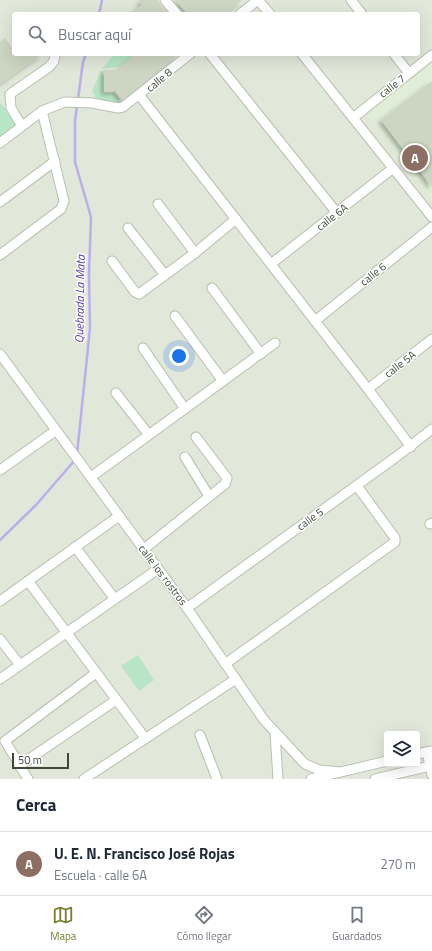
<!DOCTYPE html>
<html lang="es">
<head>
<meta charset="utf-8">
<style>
  body { margin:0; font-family:"Titillium Web",sans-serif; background:#f2f2f3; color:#1f2937 }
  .controls { position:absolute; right:12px; bottom:12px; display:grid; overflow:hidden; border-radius:4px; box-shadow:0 4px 16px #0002 }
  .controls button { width:36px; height:36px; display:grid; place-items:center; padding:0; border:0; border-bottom:1px solid #e0e1e3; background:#fff; color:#1f2937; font:20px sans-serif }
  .scale { position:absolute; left:12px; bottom:10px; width:57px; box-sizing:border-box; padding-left:4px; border:2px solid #42493a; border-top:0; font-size:11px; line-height:14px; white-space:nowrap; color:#42493a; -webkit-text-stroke:3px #fff; paint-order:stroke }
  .you { position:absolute; left:179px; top:356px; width:14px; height:14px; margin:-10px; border:3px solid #fff; border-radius:50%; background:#1a73e8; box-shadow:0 0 0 6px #1a73e833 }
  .badge { display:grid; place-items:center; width:26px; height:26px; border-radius:50%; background:#7a7f32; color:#fff; font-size:13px; font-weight:700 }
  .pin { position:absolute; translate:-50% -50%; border:2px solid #fff; box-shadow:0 1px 4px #0006 }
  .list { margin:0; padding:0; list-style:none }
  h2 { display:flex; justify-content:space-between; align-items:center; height:52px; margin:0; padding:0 16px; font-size:17px }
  h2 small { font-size:13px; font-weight:400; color:#747a83 }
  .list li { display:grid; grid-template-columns:26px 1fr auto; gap:12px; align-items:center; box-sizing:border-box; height:64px; padding:0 16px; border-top:1px solid #e0e1e3 }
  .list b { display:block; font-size:15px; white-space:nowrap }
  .list p { margin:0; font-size:13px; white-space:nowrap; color:#747a83 }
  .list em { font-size:13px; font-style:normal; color:#747a83 }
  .icon { flex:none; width:22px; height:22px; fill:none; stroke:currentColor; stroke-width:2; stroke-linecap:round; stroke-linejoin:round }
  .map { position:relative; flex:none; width:432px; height:779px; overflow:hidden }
  .search { position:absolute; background:#fff; box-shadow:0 4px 16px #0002; left:12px; right:12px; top:12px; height:44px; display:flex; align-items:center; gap:10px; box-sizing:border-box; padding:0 14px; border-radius:4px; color:#747a83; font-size:15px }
  .sheet { height:116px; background:#fff }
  nav { display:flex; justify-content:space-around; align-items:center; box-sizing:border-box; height:56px; border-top:1px solid #e0e1e3; background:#fff; font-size:11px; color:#747a83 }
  nav a { display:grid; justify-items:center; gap:2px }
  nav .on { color:#7a7f32 }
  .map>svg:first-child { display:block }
  .residential { fill:#e1e8da; fill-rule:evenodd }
  .education { fill:#e0edd7 }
  .green { fill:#b8e5c5 }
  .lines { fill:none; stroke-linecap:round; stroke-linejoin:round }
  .stream { stroke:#bdadec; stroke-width:2.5 }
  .building { fill:#cdd6c2; filter:url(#shadow) }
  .minor-casing { stroke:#b8c0af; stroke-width:11 }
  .minor { stroke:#fff; stroke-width:9 }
  .labels { text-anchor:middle; stroke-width:3; stroke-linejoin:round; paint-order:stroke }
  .street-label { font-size:11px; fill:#42493a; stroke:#fff }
  .water-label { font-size:12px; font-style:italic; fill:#5839ae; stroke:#fff }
</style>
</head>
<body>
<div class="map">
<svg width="432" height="779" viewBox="0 0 432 779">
  <defs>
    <filter id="shadow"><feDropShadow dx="-3" dy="3" stdDeviation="2" flood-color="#0004"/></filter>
  </defs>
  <rect width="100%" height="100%" fill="#f0f5ec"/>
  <path class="residential" d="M0,0H432V779H0ZM14,14H418V54H14ZM387,734H417V764H387Z"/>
  <polygon class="education" points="432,64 432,202 366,114"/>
  <g class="green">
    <polygon points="114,54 135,54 120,67 102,69"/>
    <polygon points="101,71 103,71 103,93 114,93 123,103 97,100 92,91"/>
    <polygon points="0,102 17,125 0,138"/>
    <polygon points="138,655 154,680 139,691 121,666"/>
  </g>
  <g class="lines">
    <g class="stream">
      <polyline points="99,14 102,0"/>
      <polyline points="77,454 90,328 89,274 91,217 75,162 75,121 83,62 86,54"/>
      <polyline points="0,540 36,505 75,460"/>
    </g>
  </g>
  <g class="building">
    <polygon points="139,0 157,0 169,14 133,14 142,4"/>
    <polygon points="175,0 242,0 225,14 188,14"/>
    <polygon points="5,38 14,51 14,54 42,54 0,84 0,42"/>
    <polygon points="136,54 178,54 122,100 115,91 104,92 104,70 118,70"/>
    <polygon points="432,81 432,187 381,120"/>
  </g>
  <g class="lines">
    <g class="minor-casing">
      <g id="minor">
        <polyline points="165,0 177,14"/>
        <polyline points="258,0 270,14"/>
        <polyline points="351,0 362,14"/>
        <polyline points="240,14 258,0"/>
        <polyline points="210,54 337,213"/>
        <polyline points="302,54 432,217"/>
        <polyline points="394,54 409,73"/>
        <polyline points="140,96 368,389 411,447"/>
        <polyline points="353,118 432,55"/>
        <polyline points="22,126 11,108 10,94 49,67 54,61 55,54"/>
        <polyline points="0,143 42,111 65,102 92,103 118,108 123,107 190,54"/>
        <polyline points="0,202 55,161"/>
        <polyline points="158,204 195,253"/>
        <polyline points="128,228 165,275"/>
        <polyline points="0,255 61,209 64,201 42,111"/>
        <polyline points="112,261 135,292 139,294 195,253 236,219"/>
        <polyline points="271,264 392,169"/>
        <polyline points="212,288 261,354"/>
        <polyline points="175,316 223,381"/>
        <polyline points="315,321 432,227"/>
        <polyline points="143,348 185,409"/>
        <polyline points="0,354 187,608 264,720 305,764 319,770 341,772"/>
        <polyline points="368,389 432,339"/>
        <polyline points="116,393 149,435"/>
        <polyline points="185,457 209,496"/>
        <polyline points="0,470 55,431"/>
        <polyline points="91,477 275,343"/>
        <polyline points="430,524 432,523"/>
        <polyline points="75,547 115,599"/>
        <polyline points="144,549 225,484 227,478 196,437"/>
        <polyline points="28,581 145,738"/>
        <polyline points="0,601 119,516"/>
        <polyline points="187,608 396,457 432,429"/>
        <polyline points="0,639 20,665"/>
        <polyline points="225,664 395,542 395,538 357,486"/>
        <polyline points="0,679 158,569"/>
        <polyline points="275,733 278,779"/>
        <polyline points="200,735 217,779"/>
        <polyline points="427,752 432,775"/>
        <polyline points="417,754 432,751"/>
        <polyline points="19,766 116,700"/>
        <polyline points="28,779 5,741 96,673"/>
        <polyline points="84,779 236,679"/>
        <polyline points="311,779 387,761"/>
        <polyline points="375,779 430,766"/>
      </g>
    </g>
    <use href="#minor" class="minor"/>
  </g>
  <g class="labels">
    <g class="street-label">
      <text transform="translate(159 80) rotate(-40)" y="4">calle 8</text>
      <text transform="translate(392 86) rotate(-38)" y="4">calle 7</text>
      <text transform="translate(332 217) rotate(-38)" y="4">calle 6A</text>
      <text transform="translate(373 274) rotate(-39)" y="4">calle 6</text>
      <text transform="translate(400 364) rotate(-38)" y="4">calle 5A</text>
      <text transform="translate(310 519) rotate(-36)" y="4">calle 5</text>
      <text transform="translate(163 575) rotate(53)" y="4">calle los rostros</text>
    </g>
    <g class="water-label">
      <text transform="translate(80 299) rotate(-89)" y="4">Quebrada La Mata</text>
    </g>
  </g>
</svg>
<div class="controls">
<button><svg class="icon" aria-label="layers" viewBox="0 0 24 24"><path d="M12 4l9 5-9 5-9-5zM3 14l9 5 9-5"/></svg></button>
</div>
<div class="scale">50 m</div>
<div class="you"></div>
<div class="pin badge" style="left:415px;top:158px;background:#8d6e63">A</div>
<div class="search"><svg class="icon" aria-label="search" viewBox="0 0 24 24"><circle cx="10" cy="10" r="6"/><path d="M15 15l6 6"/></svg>Buscar aquí</div>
</div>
<section class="sheet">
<h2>Cerca<small></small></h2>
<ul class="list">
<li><span class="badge" style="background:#8d6e63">A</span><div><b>U. E. N. Francisco José Rojas</b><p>Escuela · calle 6A</p></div><em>270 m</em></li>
</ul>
</section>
<nav>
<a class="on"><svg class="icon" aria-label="map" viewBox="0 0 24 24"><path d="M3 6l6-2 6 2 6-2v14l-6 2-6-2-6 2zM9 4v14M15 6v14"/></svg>Mapa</a>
<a><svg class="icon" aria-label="directions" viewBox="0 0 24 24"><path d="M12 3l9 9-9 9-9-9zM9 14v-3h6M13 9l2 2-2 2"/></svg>Cómo llegar</a>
<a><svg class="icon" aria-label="saved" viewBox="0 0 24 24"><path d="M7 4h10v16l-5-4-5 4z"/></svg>Guardados</a>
</nav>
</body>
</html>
